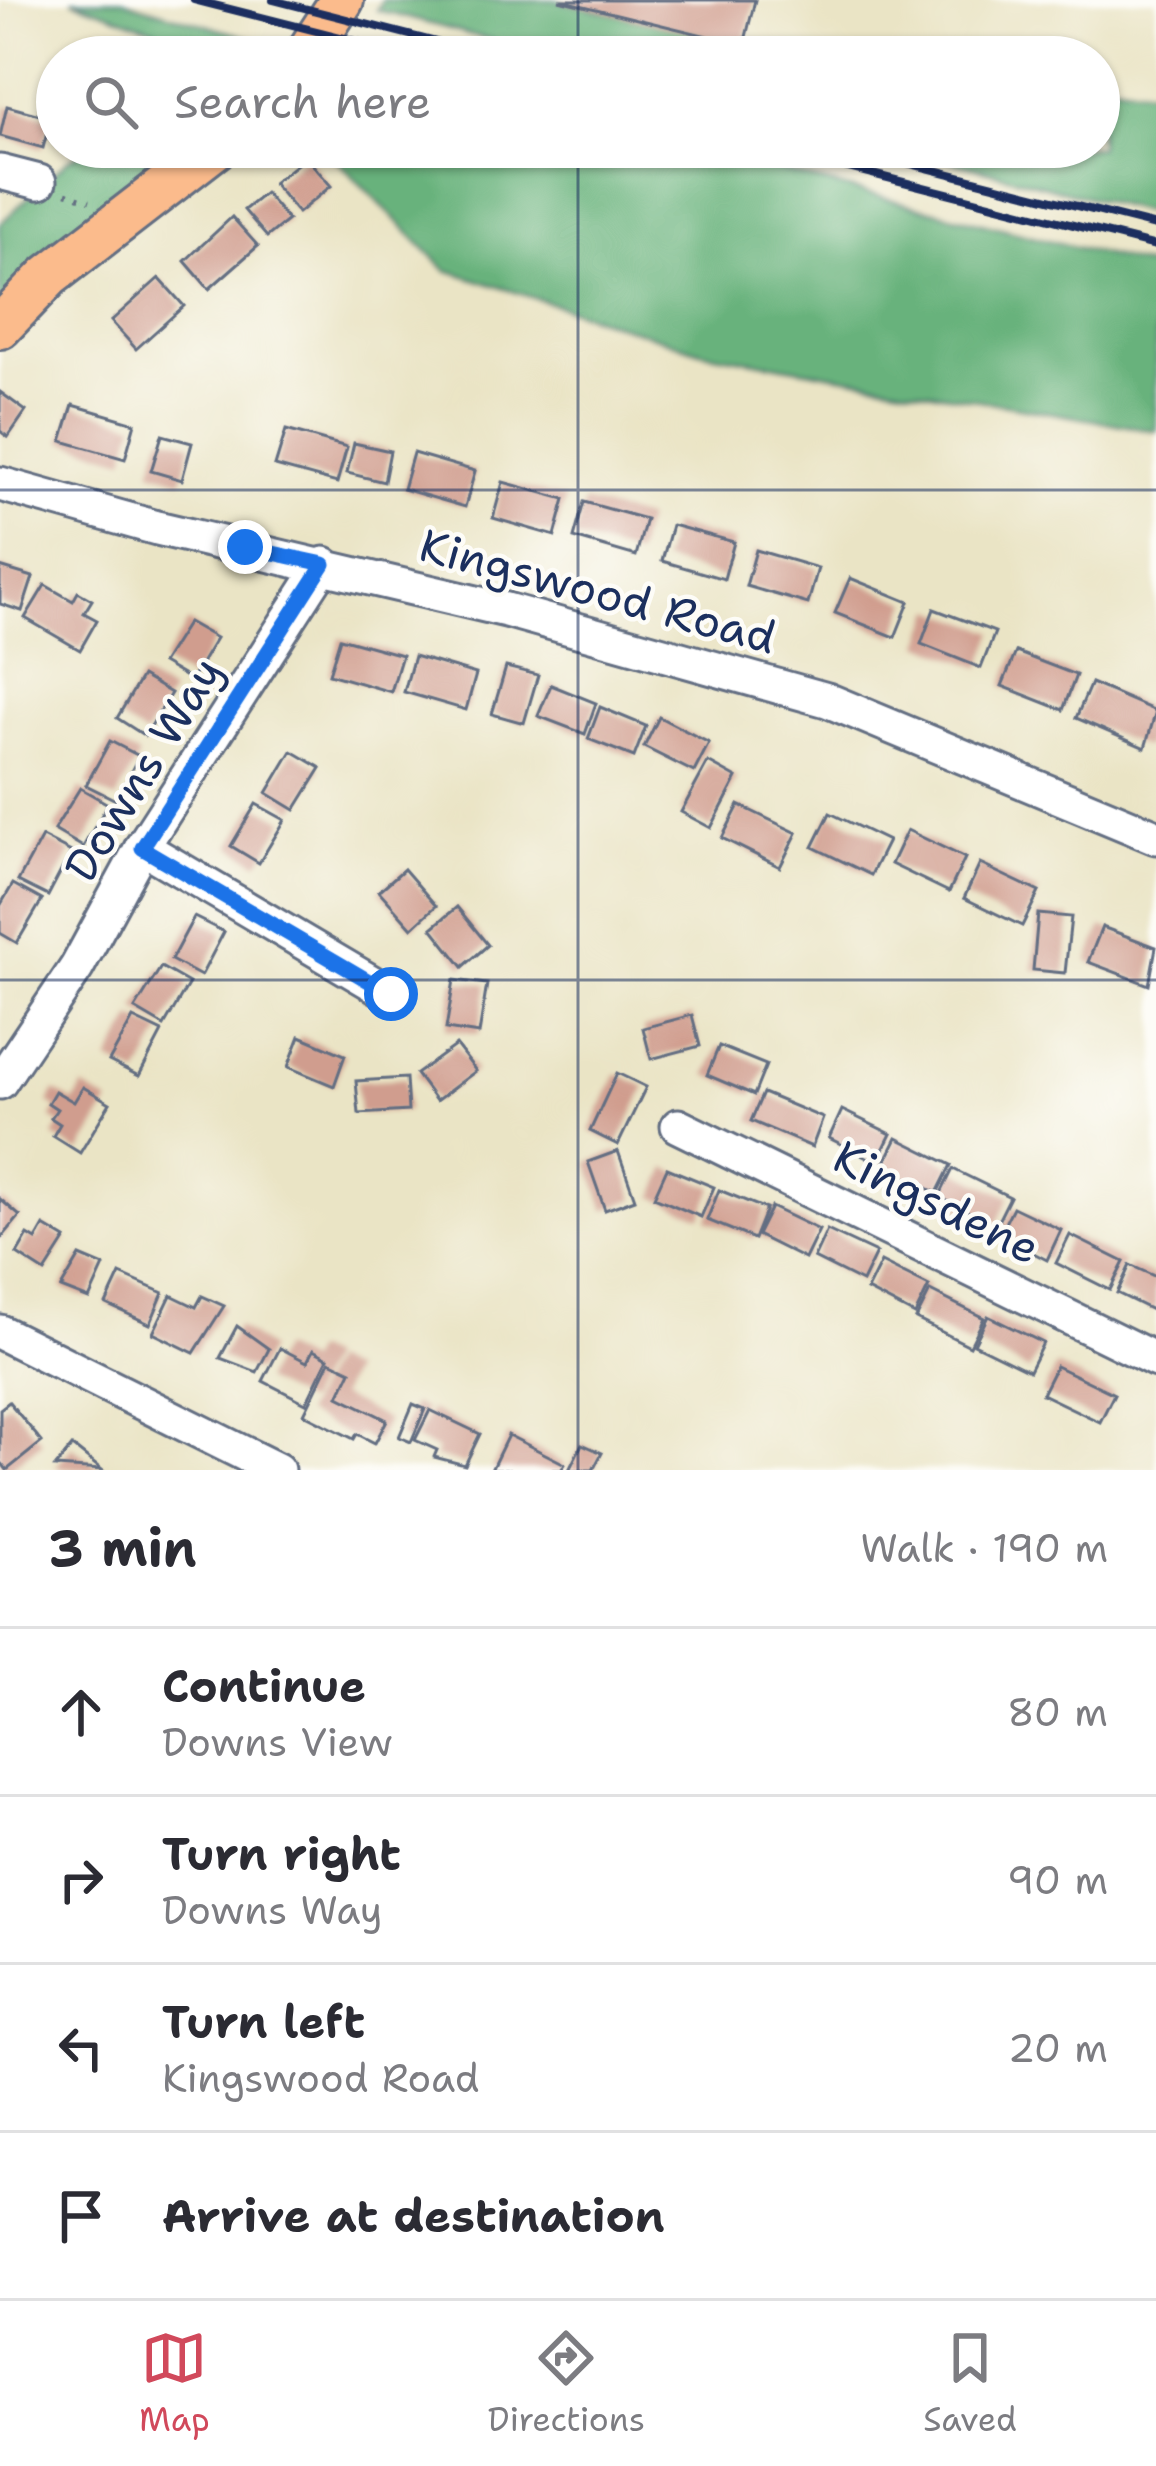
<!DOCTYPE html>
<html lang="en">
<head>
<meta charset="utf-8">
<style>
  body { margin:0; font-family:"Shantell Sans",sans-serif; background:#f2f2f3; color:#2b2b33 }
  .stop { position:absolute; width:36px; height:36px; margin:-27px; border:9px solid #1a73e8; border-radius:50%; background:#fff }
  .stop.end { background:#1a73e8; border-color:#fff; box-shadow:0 3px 12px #0008 }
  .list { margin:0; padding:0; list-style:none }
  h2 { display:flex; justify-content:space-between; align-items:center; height:156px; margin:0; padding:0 48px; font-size:51px }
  h2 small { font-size:39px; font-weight:400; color:#7c7c81 }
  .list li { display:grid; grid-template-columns:78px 1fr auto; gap:36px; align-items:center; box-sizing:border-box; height:168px; padding:0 48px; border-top:3px solid #e1e1e2 }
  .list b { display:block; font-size:45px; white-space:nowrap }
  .list p { margin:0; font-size:39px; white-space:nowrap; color:#7c7c81 }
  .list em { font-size:39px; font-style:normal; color:#7c7c81 }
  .icon { flex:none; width:66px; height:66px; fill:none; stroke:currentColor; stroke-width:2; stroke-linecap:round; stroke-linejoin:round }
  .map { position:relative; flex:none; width:1156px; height:1470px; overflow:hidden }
  .search { position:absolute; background:#fff; box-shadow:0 3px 9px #0004; left:36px; right:36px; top:36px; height:132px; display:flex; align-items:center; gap:30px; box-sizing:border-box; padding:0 42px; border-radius:66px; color:#7c7c81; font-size:45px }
  .sheet { height:828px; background:#fff }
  nav { display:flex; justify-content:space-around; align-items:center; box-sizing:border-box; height:168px; border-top:3px solid #e1e1e2; background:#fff; font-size:33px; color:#7c7c81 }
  nav a { display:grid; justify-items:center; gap:6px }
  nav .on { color:#d1495b }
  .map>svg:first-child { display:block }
  .forest { fill:#67b27b; stroke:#41706c; stroke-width:3 }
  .building { fill:#d09d8e }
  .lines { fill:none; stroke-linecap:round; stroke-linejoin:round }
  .minor-casing { stroke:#636e82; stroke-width:39 }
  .major-casing { stroke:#636e82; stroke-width:48 }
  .path { stroke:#636e82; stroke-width:4.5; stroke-dasharray:3 9; stroke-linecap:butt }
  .minor { stroke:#fff; stroke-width:33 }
  .major { stroke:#fbbb8c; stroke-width:42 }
  .rail { stroke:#1b2f5e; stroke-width:8 }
  .route { stroke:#1a73e8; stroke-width:15 }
  .grid { fill:none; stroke:#1b2f5e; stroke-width:3; stroke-opacity:0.55 }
  .labels { text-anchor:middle; stroke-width:9; stroke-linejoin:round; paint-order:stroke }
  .street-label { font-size:45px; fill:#1b2f5e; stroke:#fdfcf7 }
</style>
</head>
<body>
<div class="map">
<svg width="1156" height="1470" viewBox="0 0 1156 1470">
  <rect width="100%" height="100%" fill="#fdfcf7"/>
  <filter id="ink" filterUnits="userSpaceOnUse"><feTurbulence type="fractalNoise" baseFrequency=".00833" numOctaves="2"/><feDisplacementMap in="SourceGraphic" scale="24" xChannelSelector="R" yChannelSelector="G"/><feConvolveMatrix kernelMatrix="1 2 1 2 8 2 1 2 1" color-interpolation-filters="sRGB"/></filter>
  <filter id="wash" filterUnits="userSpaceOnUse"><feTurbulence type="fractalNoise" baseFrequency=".004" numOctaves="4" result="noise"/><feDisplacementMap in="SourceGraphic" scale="48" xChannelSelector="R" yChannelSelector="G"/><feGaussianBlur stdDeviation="2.7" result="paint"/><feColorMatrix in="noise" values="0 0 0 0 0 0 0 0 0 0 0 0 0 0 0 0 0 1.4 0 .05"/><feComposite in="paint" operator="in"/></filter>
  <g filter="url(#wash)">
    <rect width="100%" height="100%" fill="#eae4c5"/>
    <g class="forest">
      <polygon points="72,0 122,0 296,52 291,57 217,57 219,53"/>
      <polygon points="382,0 554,0 803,57 556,57 377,10"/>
      <polygon points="1099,82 1156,91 1156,215 897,147 1099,147"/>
      <polygon points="90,147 193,147 0,304 0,224 68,160"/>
      <polygon points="324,147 687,147 1156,268 1156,431 704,352 446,270"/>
    </g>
    <g id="blocks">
      <g class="building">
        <polygon points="559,0 755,0 744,45"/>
        <polygon points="7,106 51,118 43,148 0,136"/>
        <polygon points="306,157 331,186 298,213 273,183"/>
        <polygon points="265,193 288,220 267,237 244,210"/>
        <polygon points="232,217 258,246 209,289 185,261"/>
        <polygon points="159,278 184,306 136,349 111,321"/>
        <polygon points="0,392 26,411 8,437 0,431"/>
        <polygon points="73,405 135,423 125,459 62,441"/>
        <polygon points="286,430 347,447 337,483 275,466"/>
        <polygon points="162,435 192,443 182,480 151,471"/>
        <polygon points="354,443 390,451 384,482 347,473"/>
        <polygon points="413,453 475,471 465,507 403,489"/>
        <polygon points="503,482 565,499 555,536 493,518"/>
        <polygon points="584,502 646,519 636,556 574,538"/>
        <polygon points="672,525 734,542 724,579 662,561"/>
        <polygon points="756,550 818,568 808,604 746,586"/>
        <polygon points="0,567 33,577 22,611 0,604"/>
        <polygon points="850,578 909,602 895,637 835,613"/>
        <polygon points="45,585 73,601 78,592 92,600 84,613 97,620 80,650 25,618"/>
        <polygon points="934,609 995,632 981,668 921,644"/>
        <polygon points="188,622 216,638 191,680 162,663"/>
        <polygon points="340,638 402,655 391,692 329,674"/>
        <polygon points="1016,652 1076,675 1063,710 1002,686"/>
        <polygon points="414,656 476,674 466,710 404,692"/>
        <polygon points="506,667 538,675 524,723 492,714"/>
        <polygon points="142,676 171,693 145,736 117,718"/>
        <polygon points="1091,683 1156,711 1145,748 1076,718"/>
        <polygon points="551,685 596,703 585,734 538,716"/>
        <polygon points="600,707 646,726 634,757 588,739"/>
        <polygon points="659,717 709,743 694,772 644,747"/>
        <polygon points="110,741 139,756 116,800 86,785"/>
        <polygon points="292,751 321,768 295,810 267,793"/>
        <polygon points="708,762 737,778 711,828 681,812"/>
        <polygon points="80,788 108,804 83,847 54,830"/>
        <polygon points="256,804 285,820 259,863 231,846"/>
        <polygon points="739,805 797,833 780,867 722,838"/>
        <polygon points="830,813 888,841 871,875 813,847"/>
        <polygon points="907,830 965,858 949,892 891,864"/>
        <polygon points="42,837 71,852 48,896 18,881"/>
        <polygon points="980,864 1039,892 1022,926 964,898"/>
        <polygon points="404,869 436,906 412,928 379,891"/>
        <polygon points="13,884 42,900 17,943 0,933 0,906"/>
        <polygon points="457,907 488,945 463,967 432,928"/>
        <polygon points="1038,914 1071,917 1065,973 1033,970"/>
        <polygon points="194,917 224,932 201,976 171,960"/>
        <polygon points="1102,927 1156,947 1149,985 1088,962"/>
        <polygon points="161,967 189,983 164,1026 135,1009"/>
        <polygon points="454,980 487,984 479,1034 446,1029"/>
        <polygon points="692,1015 700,1046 651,1059 643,1028"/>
        <polygon points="133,1018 162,1032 139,1076 109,1061"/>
        <polygon points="300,1036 345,1055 334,1086 288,1067"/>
        <polygon points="456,1045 476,1071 436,1101 416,1074"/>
        <polygon points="719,1046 766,1065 754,1095 707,1075"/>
        <polygon points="617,1073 646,1087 618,1145 590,1131"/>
        <polygon points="406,1078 408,1111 359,1114 356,1081"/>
        <polygon points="83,1087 110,1103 80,1153 53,1136 60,1124 51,1118 57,1109 48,1103 55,1091 74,1102"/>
        <polygon points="763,1093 823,1118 812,1147 751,1121"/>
        <polygon points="842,1110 891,1134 877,1162 829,1138"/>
        <polygon points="897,1138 951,1165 937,1193 883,1166"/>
        <polygon points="618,1151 635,1199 605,1210 588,1162"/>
        <polygon points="667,1168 714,1187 701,1217 654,1197"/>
        <polygon points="953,1169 1010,1197 996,1225 939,1197"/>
        <polygon points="719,1190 766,1209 754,1239 707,1220"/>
        <polygon points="0,1199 20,1216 0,1240"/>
        <polygon points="771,1207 819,1230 805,1259 757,1235"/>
        <polygon points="1013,1207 1061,1230 1047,1260 999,1235"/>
        <polygon points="44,1226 66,1239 45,1272 17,1254 28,1235 36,1240"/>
        <polygon points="827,1230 876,1253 862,1282 814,1258"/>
        <polygon points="1070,1235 1124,1262 1110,1290 1056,1263"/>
        <polygon points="80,1256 104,1266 89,1299 61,1288"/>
        <polygon points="881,1262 929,1286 915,1315 867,1290"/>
        <polygon points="1130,1265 1156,1277 1156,1312 1117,1293"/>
        <polygon points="120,1274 163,1293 150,1324 106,1304"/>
        <polygon points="930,1291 984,1318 970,1346 916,1319"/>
        <polygon points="171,1295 196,1307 202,1296 224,1306 194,1353 153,1333"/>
        <polygon points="988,1316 1043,1343 1029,1371 974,1344"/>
        <polygon points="237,1326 269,1349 257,1372 220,1358"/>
        <polygon points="280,1348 307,1362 313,1350 328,1358 306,1403 263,1381"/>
        <polygon points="330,1361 351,1371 339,1396 387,1420 375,1443 357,1434 354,1439 304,1414"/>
        <polygon points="1056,1366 1114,1394 1100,1422 1042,1394"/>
        <polygon points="9,1402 42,1442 7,1470 0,1461 0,1409"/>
        <polygon points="413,1404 425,1409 411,1442 399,1437"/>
        <polygon points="430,1410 480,1434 465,1465 434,1457 437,1450 415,1440"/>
        <polygon points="508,1435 565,1464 561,1470 491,1470"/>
        <polygon points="582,1444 602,1453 593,1470 569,1470"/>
        <polygon points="72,1446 102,1470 55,1467"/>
      </g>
    </g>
  </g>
  <g filter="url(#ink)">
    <use href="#blocks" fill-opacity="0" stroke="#636e82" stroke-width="3"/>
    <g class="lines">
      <g class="minor-casing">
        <g id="minor">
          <polyline points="0,172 39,182"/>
          <polyline points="0,484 157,528 506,610 827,700 1156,837"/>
          <polyline points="142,847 391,994"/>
          <polyline points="0,1082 77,967 142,847 324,564"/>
          <polyline points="678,1126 1156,1360"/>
          <polyline points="0,1332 277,1470"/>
        </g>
      </g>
      <g class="major-casing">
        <g id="major">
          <polyline points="305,57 342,0"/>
          <polyline points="0,327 49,276 216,147"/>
        </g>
      </g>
      <polyline class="path" points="66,193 90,201"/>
      <use href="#minor" class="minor"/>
      <use href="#major" class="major"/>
      <g class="rail">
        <polyline points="194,0 419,57"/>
        <polyline points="273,0 495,57"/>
        <polyline points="766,147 1156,246"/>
        <polyline points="844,147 1156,226"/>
      </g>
    </g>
  </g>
  <g class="lines" filter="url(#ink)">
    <polyline class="route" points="245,547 324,564 142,848 391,994"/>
  </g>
  <path class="grid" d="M578,0V57M578,147V1470M0,490H1156M0,980H1156"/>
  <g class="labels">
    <g class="street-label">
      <text transform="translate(598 591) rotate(15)" y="16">Kingswood Road</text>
      <text transform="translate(143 769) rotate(-58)" y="16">Downs Way</text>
      <text transform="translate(937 1202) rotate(26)" y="16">Kingsdene</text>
    </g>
  </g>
</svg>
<div class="stop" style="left:391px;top:994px"></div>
<div class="stop end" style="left:245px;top:547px"></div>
<div class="search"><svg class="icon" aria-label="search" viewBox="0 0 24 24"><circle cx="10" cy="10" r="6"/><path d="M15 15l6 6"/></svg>Search here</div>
</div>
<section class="sheet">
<h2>3 min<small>Walk · 190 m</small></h2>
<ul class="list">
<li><svg class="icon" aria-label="ahead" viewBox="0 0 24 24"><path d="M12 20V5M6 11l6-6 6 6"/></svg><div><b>Continue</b><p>Downs View</p></div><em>80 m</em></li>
<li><svg class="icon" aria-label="right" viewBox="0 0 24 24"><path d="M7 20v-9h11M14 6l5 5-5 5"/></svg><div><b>Turn right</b><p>Downs Way</p></div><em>90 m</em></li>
<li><svg class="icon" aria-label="left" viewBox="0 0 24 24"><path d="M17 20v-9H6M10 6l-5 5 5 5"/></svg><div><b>Turn left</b><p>Kingswood Road</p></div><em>20 m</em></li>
<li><svg class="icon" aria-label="arrive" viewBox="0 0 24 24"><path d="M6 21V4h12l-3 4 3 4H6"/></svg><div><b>Arrive at destination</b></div></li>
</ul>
</section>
<nav>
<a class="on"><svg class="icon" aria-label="map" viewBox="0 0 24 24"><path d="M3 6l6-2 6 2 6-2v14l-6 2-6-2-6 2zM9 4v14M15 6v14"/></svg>Map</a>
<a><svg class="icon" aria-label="directions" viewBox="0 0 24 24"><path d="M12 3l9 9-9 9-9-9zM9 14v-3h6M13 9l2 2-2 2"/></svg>Directions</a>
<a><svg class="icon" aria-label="saved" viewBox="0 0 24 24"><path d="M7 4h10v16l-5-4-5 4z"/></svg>Saved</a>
</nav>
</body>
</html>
